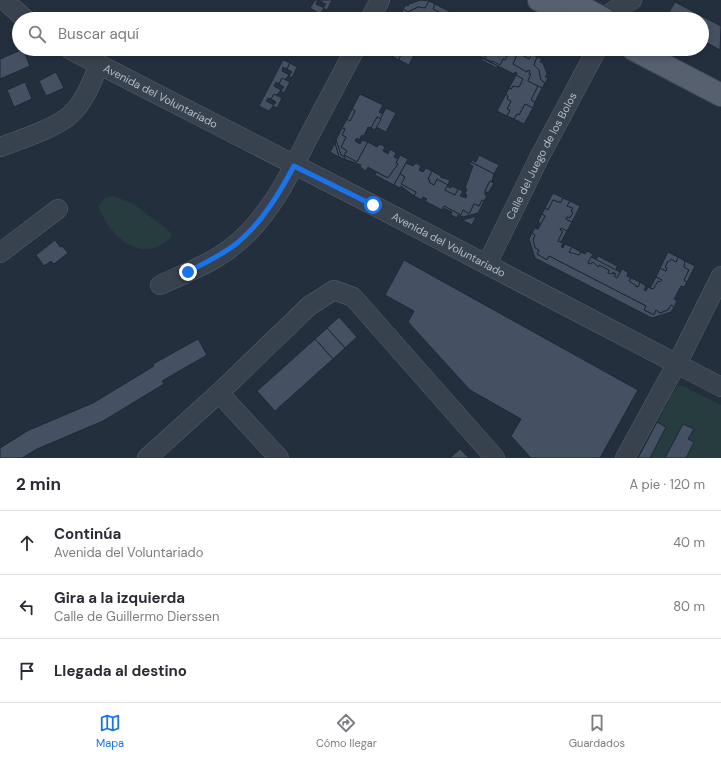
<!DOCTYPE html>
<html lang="es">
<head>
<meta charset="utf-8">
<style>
  body { margin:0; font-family:"DM Sans",sans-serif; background:#f2f2f3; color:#2b2b33 }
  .stop { position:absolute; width:12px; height:12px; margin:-9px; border:3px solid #1a73e8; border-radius:50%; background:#fff }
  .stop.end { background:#1a73e8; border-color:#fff; box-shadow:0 1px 4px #0008 }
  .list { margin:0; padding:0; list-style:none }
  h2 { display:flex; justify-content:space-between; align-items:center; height:52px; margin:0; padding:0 16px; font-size:17px }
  h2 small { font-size:13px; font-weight:400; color:#7c7c81 }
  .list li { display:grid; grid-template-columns:26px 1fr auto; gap:12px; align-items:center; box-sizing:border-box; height:64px; padding:0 16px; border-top:1px solid #e1e1e2 }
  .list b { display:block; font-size:15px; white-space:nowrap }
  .list p { margin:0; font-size:13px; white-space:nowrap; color:#7c7c81 }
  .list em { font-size:13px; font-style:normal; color:#7c7c81 }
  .icon { flex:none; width:22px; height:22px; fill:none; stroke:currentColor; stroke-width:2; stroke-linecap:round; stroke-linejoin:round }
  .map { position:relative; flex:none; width:721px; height:458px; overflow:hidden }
  .search { position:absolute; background:#fff; box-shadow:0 2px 6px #0003; left:12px; right:12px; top:12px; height:44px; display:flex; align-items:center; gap:10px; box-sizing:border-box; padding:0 14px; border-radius:22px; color:#7c7c81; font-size:15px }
  .sheet { height:244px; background:#fff }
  nav { display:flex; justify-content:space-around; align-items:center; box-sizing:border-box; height:56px; border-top:1px solid #e1e1e2; background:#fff; font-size:11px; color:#7c7c81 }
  nav a { display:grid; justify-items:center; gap:2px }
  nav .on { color:#1a73e8 }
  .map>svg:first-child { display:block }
  .green { fill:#263c3f }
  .building { fill:#455162; stroke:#1f2835 }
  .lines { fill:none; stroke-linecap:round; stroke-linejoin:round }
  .minor-casing { stroke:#565f6c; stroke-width:20 }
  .major-casing { stroke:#414a57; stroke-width:24 }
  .minor { stroke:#38414e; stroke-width:19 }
  .major { stroke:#56606e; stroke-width:22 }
  .route { stroke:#1a73e8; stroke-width:5 }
  .labels { text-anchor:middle; stroke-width:3.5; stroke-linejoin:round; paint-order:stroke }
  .street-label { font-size:11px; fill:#b4bcc9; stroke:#1d2633 }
</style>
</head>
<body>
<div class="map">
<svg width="721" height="458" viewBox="0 0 721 458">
  <rect width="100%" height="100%" fill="#242f3e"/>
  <g class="green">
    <path d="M113,196L132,203L167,229L171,233V237C141,267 110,236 98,206L105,198Z"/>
    <polygon points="677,386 683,386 721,405 721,458 638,458"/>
  </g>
  <g class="building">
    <polygon points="315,0 322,0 321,2 318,0 316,4 324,8 320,14 310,8"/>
    <polygon points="322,0 332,0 327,10 323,8 326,4 321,2"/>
    <polygon points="421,0 429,1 425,8 418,7 408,12 403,9 406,5 408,6 409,4"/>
    <polygon points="429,1 435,4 433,9 443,14 441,19 425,19 422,15 417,19 404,19 405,18 401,15 403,9 408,12 418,7 425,8"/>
    <polygon points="675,2 721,26 720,50 702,40 702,19 665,19"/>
    <polygon points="435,4 462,18 441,19 443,14 433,9"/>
    <polygon points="23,49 30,66 0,79 0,59"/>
    <polygon points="383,49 392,49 395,51 392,56 382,51"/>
    <polygon points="392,49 407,49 404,56 401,54 399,60 392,56 395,51"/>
    <polygon points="407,49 417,49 409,65 399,60 401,54 404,56"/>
    <polygon points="473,49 483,49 480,54 486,57 485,59 472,52"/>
    <polygon points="483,49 511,49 505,60 503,59 500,65 485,59 486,57 480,54"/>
    <polygon points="511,49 522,49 532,54 529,59 518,53 513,64 527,72 528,70 530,71 529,74 531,74 528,81 538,86 531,100 535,102 533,108 525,104 519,115 517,114 514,119 507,116 510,110 507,109 511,101 507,99 508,96 506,94 509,88 511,89 513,86 519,87 523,79 516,75 517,73 515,72 514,74 492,63 493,61 500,65 503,59 505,60"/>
    <polygon points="518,53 529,59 532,54 537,57 534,65 539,70 541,80 545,83 542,88 528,81 531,74 529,74 530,71 528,70 527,72 513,64"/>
    <polygon points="537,57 542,59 540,62 543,63 547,74 545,77 548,78 545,83 541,80 539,70 534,65"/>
    <polygon points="482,58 498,66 497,68 481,60"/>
    <polygon points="283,60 290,63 287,69 283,67 282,71 289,75 285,80 282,78 279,84 276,82 274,86 281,90 277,95 274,94 271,99 268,98 266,101 274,105 269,111 259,106"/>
    <polygon points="290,63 297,67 292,78 289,76 292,72 287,69"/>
    <polygon points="56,72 64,88 46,96 39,81"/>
    <polygon points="516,75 523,79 519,87 513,86 511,89 509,88"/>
    <polygon points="282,78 290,82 284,93 281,91 284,87 279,84"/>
    <polygon points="25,82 32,99 14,107 7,90"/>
    <polygon points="538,86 542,88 535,102 531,100"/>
    <polygon points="274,94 282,98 277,108 273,106 276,102 271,99"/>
    <polygon points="360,94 383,105 379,112 383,114 381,119 377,117 371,128 368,127 364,136 362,135 359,140 357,138 355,141 360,144 362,140 368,142 357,162 344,155 347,151 341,147 346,137 342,135 345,129 342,128 347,119 350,121 355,111 352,109"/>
    <polygon points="506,94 508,96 507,99 511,101 507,109 510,110 507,116 497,111"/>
    <polygon points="525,104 533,108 524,124 514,119 517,114 519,115"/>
    <polygon points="386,108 396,113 386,132 376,127"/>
    <polygon points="352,109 355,111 350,121 347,119"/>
    <polygon points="377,117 381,119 375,130 371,128"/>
    <polygon points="342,128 345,129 342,135 346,137 341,147 347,151 344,155 357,162 368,142 377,147 380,144 385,147 383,151 388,154 390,149 396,153 394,157 398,159 396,163 398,164 388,178 368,167 366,171 360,167 361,165 344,159 345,157 341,155 336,140"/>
    <polygon points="336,140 341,155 345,157 344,159 339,157 335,143"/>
    <polygon points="335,143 339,157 330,152"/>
    <polygon points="400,155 408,159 394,185 375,175 376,172 388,178 398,164 396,163"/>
    <polygon points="479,155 499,165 494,174 471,162 472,160 476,162"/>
    <polygon points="471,162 494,174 492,181 494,182 490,181 485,191 485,195 487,196 484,201 482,200 479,206 474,204 469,214 463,210 461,215 444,206 442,210 425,201 427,199 423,197 422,200 414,196 416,192 401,184 405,177 400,174 406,163 413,166 416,163 421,166 419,170 423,172 426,168 432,171 428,179 430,180 429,182 434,185 437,179 448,185 445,190 455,195 458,189 463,191 460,196 466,198 467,195 465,194 467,189 465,188 473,166 469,164"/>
    <polygon points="432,171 441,176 440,177 450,180 448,185 437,179 434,185 429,182 430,180 428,179"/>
    <polygon points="400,174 405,177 401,184 416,192 414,196 401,186 400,188 394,185"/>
    <polygon points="490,181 494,183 488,193 485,191"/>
    <polygon points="447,186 451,188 452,186 458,189 455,195 445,190"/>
    <polygon points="553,193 563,198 561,202 558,202 553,200 548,210 545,208"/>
    <polygon points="563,198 570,201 567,206 573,208 571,211 573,212 570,218 567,217 566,219 572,222 567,231 561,228 560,230 563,231 558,241 563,243 561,247 563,248 565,244 572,247 569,252 571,253 572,252 579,255 581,252 585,254 587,251 593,254 588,263 591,264 593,262 598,267 599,265 609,270 608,273 616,274 614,276 617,278 622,269 628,272 627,276 631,278 629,281 636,285 635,286 638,287 640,282 646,286 644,290 646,291 648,287 653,289 658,281 660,282 662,280 656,277 660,268 666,271 667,268 665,267 668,261 669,262 671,259 676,262 678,257 685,261 684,267 689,270 684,280 687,282 684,287 681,286 674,299 677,301 674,307 671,305 668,310 660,313 656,310 654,315 644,310 646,306 549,256 547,260 537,254 539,250 535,248 533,240 535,235 532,233 535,228 538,229 545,216 542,214 545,208 548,210 553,200 558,202 561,202"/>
    <polygon points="482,200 484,201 478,213 463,217 458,215 457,218 451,215 452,212 443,208 444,206 461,215 463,210 469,214 474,204 479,206"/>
    <polygon points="570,201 580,206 572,222 566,219 567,217 570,218 573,212 571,211 573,208 567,206"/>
    <polygon points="542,214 545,216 538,229 537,229 540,223 538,222"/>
    <polygon points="476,216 472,225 462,220 470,218"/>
    <polygon points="561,228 567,231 561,242 558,241 563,231 560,230"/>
    <polygon points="532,233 535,235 533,240 535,248 539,250 537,254 547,260 549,256 646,306 644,310 654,315 656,310 660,313 668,310 671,305 674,307 671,312 652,318 535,258 529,239"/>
    <polygon points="55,240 60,247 62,246 68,253 54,264 51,261 44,266 36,255"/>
    <polygon points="572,247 581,252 579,255 569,252"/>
    <polygon points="668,252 678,257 676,262 671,259 669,262 668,261 665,267 667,268 666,271 660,268"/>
    <polygon points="598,256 617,266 616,270 596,260"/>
    <polygon points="591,257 620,272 617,278 614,276 616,274 613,272 612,274 608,273 609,270 599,265 598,267 593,262 591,264 588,263"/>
    <polygon points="404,260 638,390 600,458 531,458 511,436 521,419 470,390 408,322 414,311 385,295"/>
    <polygon points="685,261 695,266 687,282 684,280 689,270 684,267"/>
    <polygon points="656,277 662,280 660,282 658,281 653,289 650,288"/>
    <polygon points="631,278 640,282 638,287 629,281"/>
    <polygon points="339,317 357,337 345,348 327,328"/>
    <polygon points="327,328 345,348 333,359 315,339"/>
    <polygon points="198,339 207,355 162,381 164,384 103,421 37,449 22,458 0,458 0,448 29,430 93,403 154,366 153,364"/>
    <polygon points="315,339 333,359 275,411 257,391"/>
    <polygon points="657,422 666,427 650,458 638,458"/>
    <polygon points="683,424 694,429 688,439 694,442 686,458 665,458"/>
    <polygon points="460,449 469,458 450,458"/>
  </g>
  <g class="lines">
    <g class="minor-casing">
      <g id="minor">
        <polyline points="4,0 25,19"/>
        <polyline points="602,18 632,0"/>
        <polyline points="370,19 380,0"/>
        <path id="s1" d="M69,49L373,205L721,387"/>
        <path d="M0,147C19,140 57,128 71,114C84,102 92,82 99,65"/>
        <polyline points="0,253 58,209"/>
        <path id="s2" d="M487,264L539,158L597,49"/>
        <path d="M160,285C186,273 215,262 237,243C270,215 289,176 308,138C324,108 339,79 355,49"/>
        <polyline points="219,393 279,458"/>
        <polyline points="147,458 219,393 309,306 334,290 353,297 495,458"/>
        <polyline points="625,458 682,354 721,276"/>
      </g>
    </g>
    <g class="major-casing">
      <g id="major">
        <polyline points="539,0 577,19"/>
        <polyline points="568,0 604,19"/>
        <polyline points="633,49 721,95"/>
      </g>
    </g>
    <use href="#minor" class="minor"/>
    <use href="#major" class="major"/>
  </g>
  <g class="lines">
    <path class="route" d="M188,272C204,263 222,255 236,244C261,224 279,194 294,166L373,205"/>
  </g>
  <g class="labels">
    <g class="street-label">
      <text dy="4" stroke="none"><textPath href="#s1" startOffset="103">Avenida del Voluntariado</textPath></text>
      <text dy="4" stroke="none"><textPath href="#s2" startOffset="121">Calle del Juego de los Bolos</textPath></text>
      <text dy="4" stroke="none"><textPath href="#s1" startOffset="427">Avenida del Voluntariado</textPath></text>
    </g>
  </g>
</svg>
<div class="stop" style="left:373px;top:205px"></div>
<div class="stop end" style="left:188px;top:272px"></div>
<div class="search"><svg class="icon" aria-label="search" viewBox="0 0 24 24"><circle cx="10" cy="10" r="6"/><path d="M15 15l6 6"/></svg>Buscar aquí</div>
</div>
<section class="sheet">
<h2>2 min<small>A pie · 120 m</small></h2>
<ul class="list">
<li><svg class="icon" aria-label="ahead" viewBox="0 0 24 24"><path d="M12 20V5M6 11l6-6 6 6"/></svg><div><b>Continúa</b><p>Avenida del Voluntariado</p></div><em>40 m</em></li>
<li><svg class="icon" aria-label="left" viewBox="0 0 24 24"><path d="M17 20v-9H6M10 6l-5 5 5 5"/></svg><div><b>Gira a la izquierda</b><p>Calle de Guillermo Dierssen</p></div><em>80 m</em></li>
<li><svg class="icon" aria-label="arrive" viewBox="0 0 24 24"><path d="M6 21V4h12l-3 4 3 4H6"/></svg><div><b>Llegada al destino</b></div></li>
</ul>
</section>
<nav>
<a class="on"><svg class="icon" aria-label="map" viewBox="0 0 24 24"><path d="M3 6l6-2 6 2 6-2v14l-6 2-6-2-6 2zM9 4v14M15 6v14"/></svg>Mapa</a>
<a><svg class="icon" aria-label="directions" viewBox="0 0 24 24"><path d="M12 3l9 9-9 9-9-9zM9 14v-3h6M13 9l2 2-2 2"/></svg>Cómo llegar</a>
<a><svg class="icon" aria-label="saved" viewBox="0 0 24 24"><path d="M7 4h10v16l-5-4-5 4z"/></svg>Guardados</a>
</nav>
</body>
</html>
